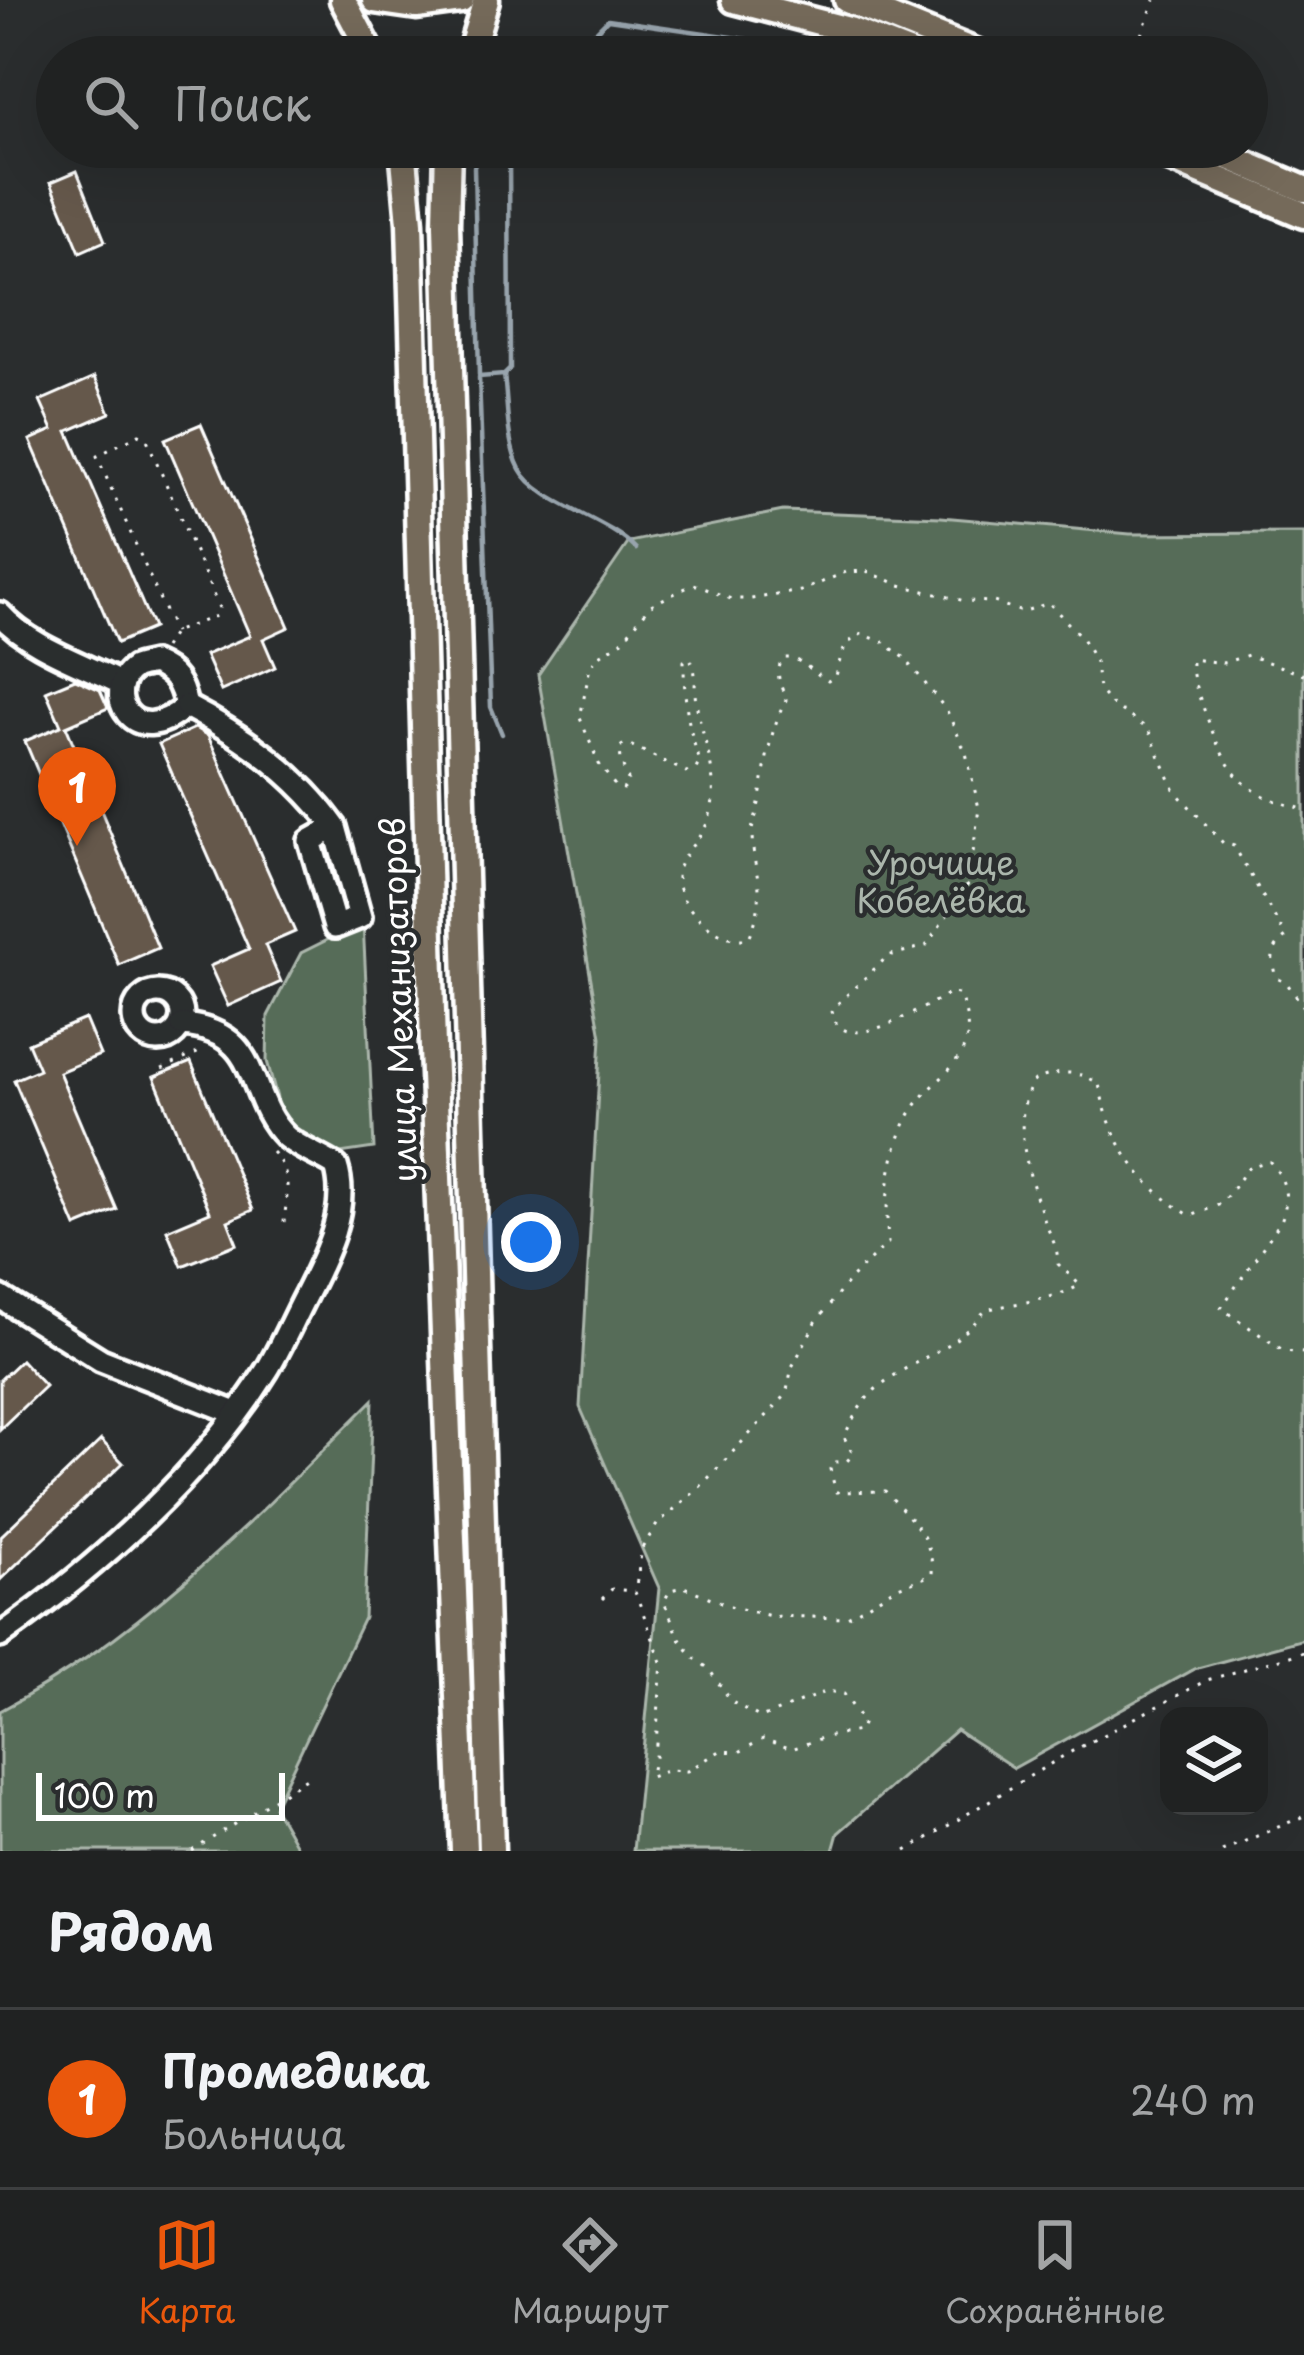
<!DOCTYPE html>
<html lang="ru">
<head>
<meta charset="utf-8">
<style>
  body { margin:0; font-family:"Playpen Sans",sans-serif; background:#2d2f2f; color:#f1f3f6 }
  .controls { position:absolute; right:36px; bottom:36px; display:grid; overflow:hidden; border-radius:24px; box-shadow:0 12px 48px #0002 }
  .controls button { width:108px; height:108px; display:grid; place-items:center; padding:0; border:0; border-bottom:3px solid #3d3f40; background:#202222; color:#f1f3f6; font:60px sans-serif }
  .scale { position:absolute; left:36px; bottom:30px; width:249px; box-sizing:border-box; padding-left:12px; border:6px solid #fff; border-top:0; font-size:33px; line-height:42px; white-space:nowrap; color:#fff; -webkit-text-stroke:9px #2a2d2e; paint-order:stroke }
  .you { position:absolute; left:531px; top:1242px; width:42px; height:42px; margin:-30px; border:9px solid #fff; border-radius:50%; background:#1a73e8; box-shadow:0 0 0 18px #1a73e833 }
  .badge { display:grid; place-items:center; width:78px; height:78px; border-radius:50%; background:#ea580c; color:#fff; font-size:39px; font-weight:700 }
  .pin { position:absolute; translate:-50% -99px; filter:drop-shadow(0 3px 6px #0008) }
  .pin::after { content:''; position:absolute; top:63px; width:42px; height:36px; background:inherit; clip-path:polygon(0 0,100% 0,50% 100%) }
  .list { margin:0; padding:0; list-style:none }
  h2 { display:flex; justify-content:space-between; align-items:center; height:156px; margin:0; padding:0 48px; font-size:51px }
  h2 small { font-size:39px; font-weight:400; color:#a2a4a5 }
  .list li { display:grid; grid-template-columns:78px 1fr auto; gap:36px; align-items:center; box-sizing:border-box; height:180px; padding:0 48px; border-top:3px solid #3d3f40 }
  .list b { display:block; font-size:45px; white-space:nowrap }
  .list p { margin:0; font-size:39px; white-space:nowrap; color:#a2a4a5 }
  .list em { font-size:39px; font-style:normal; color:#a2a4a5 }
  .icon { flex:none; width:66px; height:66px; fill:none; stroke:currentColor; stroke-width:2; stroke-linecap:round; stroke-linejoin:round }
  .map { position:relative; flex:none; width:1304px; height:1851px; overflow:hidden }
  .search { position:absolute; background:#202222; box-shadow:0 12px 48px #0002; left:36px; right:36px; top:36px; height:132px; display:flex; align-items:center; gap:30px; box-sizing:border-box; padding:0 42px; border-radius:66px; color:#a2a4a5; font-size:45px }
  .sheet { height:336px; background:#202222 }
  nav { display:flex; justify-content:space-around; align-items:center; box-sizing:border-box; height:168px; border-top:3px solid #3d3f40; background:#202222; font-size:33px; color:#a2a4a5 }
  nav a { display:grid; justify-items:center; gap:6px }
  nav .on { color:#ea580c }
  .map>svg:first-child { display:block }
  .green { fill:#576c58; stroke:#abb6ac; stroke-width:3 }
  .lines { fill:none; stroke-linecap:round; stroke-linejoin:round }
  .stream { stroke:#98a4ad; stroke-width:4.5 }
  .building { fill:#65584c; stroke:#fff; stroke-width:3 }
  .minor-casing { stroke:#fff; stroke-width:30 }
  .major-casing { stroke:#fff; stroke-width:33 }
  .path { stroke:#fff; stroke-width:3; stroke-dasharray:3 9; stroke-linecap:butt }
  .minor { stroke:#2a2d2e; stroke-width:21 }
  .major { stroke:#746a5a; stroke-width:24 }
  .labels { text-anchor:middle; stroke-width:9; stroke-linejoin:round; paint-order:stroke }
  .park-label { font-size:33px; fill:#abb6ac; stroke:#2a2d2e }
  .street-label { font-size:33px; fill:#fff; stroke:#2a2d2e }
</style>
</head>
<body>
<div class="map">
<svg width="1304" height="1851" viewBox="0 0 1304 1851">
  <rect width="100%" height="100%" fill="#2a2d2e"/>
  <filter id="ink" filterUnits="userSpaceOnUse"><feTurbulence type="fractalNoise" baseFrequency=".00833" numOctaves="2"/><feDisplacementMap in="SourceGraphic" scale="24" xChannelSelector="R" yChannelSelector="G"/><feConvolveMatrix kernelMatrix="1 2 1 2 8 2 1 2 1" color-interpolation-filters="sRGB"/></filter>
  <g filter="url(#ink)">
    <g class="green">
      <polygon points="783,511 941,517 1130,534 1304,533 1304,1639 1194,1669 1014,1768 956,1730 838,1833 833,1851 633,1851 659,1588 580,1407 601,1037 538,675 629,542"/>
      <polygon points="363,922 374,1148 327,1155 304,1142 281,1113 267,1061 268,1016 301,953"/>
      <path d="M373,1400L364,1618L274,1807L299,1851H0V1711C145,1634 258,1515 373,1400Z"/>
    </g>
    <g class="lines">
      <g class="stream">
        <polyline points="501,57 501,55"/>
        <polyline points="570,57 608,19 753,40"/>
        <polyline points="479,375 474,167 479,147"/>
        <path d="M504,375C508,404 506,443 520,469C538,503 607,518 636,549"/>
        <polyline points="502,734 491,707 479,377 504,375 510,369 509,147"/>
      </g>
    </g>
    <g class="building">
      <polygon points="77,171 105,241 80,252 51,182"/>
      <polygon points="95,377 110,413 68,431 153,628 117,643 30,440 53,430 40,401"/>
      <polygon points="201,424 289,627 263,639 275,667 221,691 205,655 250,636 165,439"/>
      <polygon points="75,679 100,690 108,708 66,726 158,948 119,965 25,741 61,726 46,691"/>
      <polygon points="195,728 208,736 295,932 265,945 281,982 228,1006 210,966 249,949 159,744"/>
      <polygon points="85,1019 100,1055 59,1072 117,1210 76,1227 14,1080 39,1069 28,1043"/>
      <polygon points="191,1062 253,1210 228,1221 237,1244 182,1266 167,1230 210,1212 154,1077"/>
      <polygon points="21,1360 45,1386 0,1429 0,1380"/>
      <polygon points="101,1440 123,1463 0,1580 0,1537"/>
    </g>
    <g class="lines">
      <g class="minor-casing">
        <g id="minor">
          <path d="M0,614C29,647 83,664 122,684"/>
          <path d="M153,663C175,672 181,683 186,706C132,754 101,690 134,668C140,665 147,665 153,663Z"/>
          <path d="M186,706C244,736 297,774 335,827L310,841L335,927L360,917L335,827"/>
          <circle cx="158" cy="1016" r="24"/>
          <polyline points="0,1297 101,1360 236,1413"/>
          <path d="M0,1636C98,1567 203,1473 267,1370C281,1347 292,1321 305,1296C325,1257 350,1209 336,1166C321,1156 299,1148 286,1137C243,1095 265,1032 182,1025"/>
        </g>
      </g>
      <g class="major-casing">
        <g id="major">
          <polyline points="343,0 373,57"/>
          <polyline points="375,0 417,6 461,0"/>
          <polyline points="734,0 849,30 918,57"/>
          <polyline points="847,0 988,57"/>
          <polyline points="469,57 486,0"/>
          <polyline points="403,147 410,223 433,1048 464,1851"/>
          <polyline points="448,147 446,224 491,1851"/>
          <polyline points="1143,147 1304,215"/>
          <polyline points="1206,147 1304,189"/>
        </g>
      </g>
      <g class="path">
        <polyline points="832,57 840,47"/>
        <polyline points="1132,57 1155,0"/>
        <polyline points="164,648 174,632 216,616 219,608 146,437 139,434 97,456 174,632"/>
        <path d="M1304,675L1248,655L1223,663L1192,659C1191,679 1199,696 1206,715C1228,774 1241,794 1304,809"/>
        <path d="M1304,1007L1286,982L1276,978C1271,959 1270,950 1286,937L1234,846L1223,843L1175,791L1148,729L1110,703L1099,690L1096,664L1082,638L1049,603L1022,612L994,602L965,601L900,585L866,571L846,572L801,591L751,599H731L694,584L651,605L621,642L598,656L590,667L580,718L599,764L616,787L624,789L629,782L621,762L620,747L626,743L686,772L696,769L700,761C687,727 684,697 684,661L689,657C699,671 693,686 696,702C702,740 723,782 708,821C701,840 677,857 677,878C677,906 721,946 749,938C769,891 754,880 752,836C751,827 756,818 758,808C766,769 767,736 786,700C781,685 773,672 784,658H794L828,681L836,676C841,656 842,643 862,634L883,642L905,658L947,711L966,753L979,808L969,883L926,946L888,956L832,1009C835,1064 929,1004 950,993L959,994C990,1065 927,1074 905,1123C888,1163 885,1201 888,1243L852,1277L816,1322L792,1367L786,1395L699,1488L658,1523L642,1548L635,1592L662,1662L655,1757L650,1777L668,1770L687,1771L720,1751L739,1752L763,1739L792,1749L824,1737L859,1731L863,1722L844,1694L827,1691L761,1718L732,1702L708,1668L693,1657L680,1639L664,1602L670,1590L684,1587L733,1607L771,1616L846,1618L895,1588L932,1575C934,1537 909,1517 885,1491L836,1492L830,1469L834,1462L847,1461L853,1454L844,1437C852,1420 861,1402 876,1389C911,1359 958,1349 985,1310C1017,1302 1052,1301 1080,1285L1058,1264C1058,1246 1050,1236 1044,1219C1030,1179 1008,1117 1035,1080C1058,1071 1078,1069 1099,1084C1110,1142 1140,1186 1191,1216L1221,1204L1249,1167L1269,1161C1286,1179 1290,1198 1281,1221L1221,1308L1284,1351L1304,1353"/>
        <polyline points="162,1069 202,1051"/>
        <path d="M272,1152C293,1174 287,1193 284,1222"/>
        <polyline points="602,1599 612,1589 634,1591"/>
        <polyline points="192,1851 308,1777"/>
        <polyline points="906,1851 1065,1755 1207,1680 1304,1652"/>
        <polyline points="1222,1851 1304,1816"/>
      </g>
      <use href="#minor" class="minor"/>
      <use href="#major" class="major"/>
    </g>
  </g>
  <g class="labels">
    <g class="park-label">
      <text x="941" y="875">Урочище<tspan x="941" dy="38">Кобелёвка</tspan></text>
    </g>
    <g class="street-label">
      <text transform="translate(399 1000) rotate(-92)" y="12">улица Механизаторов</text>
    </g>
  </g>
</svg>
<div class="controls">
<button><svg class="icon" aria-label="layers" viewBox="0 0 24 24"><path d="M12 4l9 5-9 5-9-5zM3 14l9 5 9-5"/></svg></button>
</div>
<div class="scale">100 m</div>
<div class="you"></div>
<div class="pin badge" style="left:77px;top:846px">1</div>
<div class="search"><svg class="icon" aria-label="search" viewBox="0 0 24 24"><circle cx="10" cy="10" r="6"/><path d="M15 15l6 6"/></svg>Поиск</div>
</div>
<section class="sheet">
<h2>Рядом<small></small></h2>
<ul class="list">
<li><span class="badge">1</span><div><b>Промедика</b><p>Больница</p></div><em>240 m</em></li>
</ul>
</section>
<nav>
<a class="on"><svg class="icon" aria-label="map" viewBox="0 0 24 24"><path d="M3 6l6-2 6 2 6-2v14l-6 2-6-2-6 2zM9 4v14M15 6v14"/></svg>Карта</a>
<a><svg class="icon" aria-label="directions" viewBox="0 0 24 24"><path d="M12 3l9 9-9 9-9-9zM9 14v-3h6M13 9l2 2-2 2"/></svg>Маршрут</a>
<a><svg class="icon" aria-label="saved" viewBox="0 0 24 24"><path d="M7 4h10v16l-5-4-5 4z"/></svg>Сохранённые</a>
</nav>
</body>
</html>
